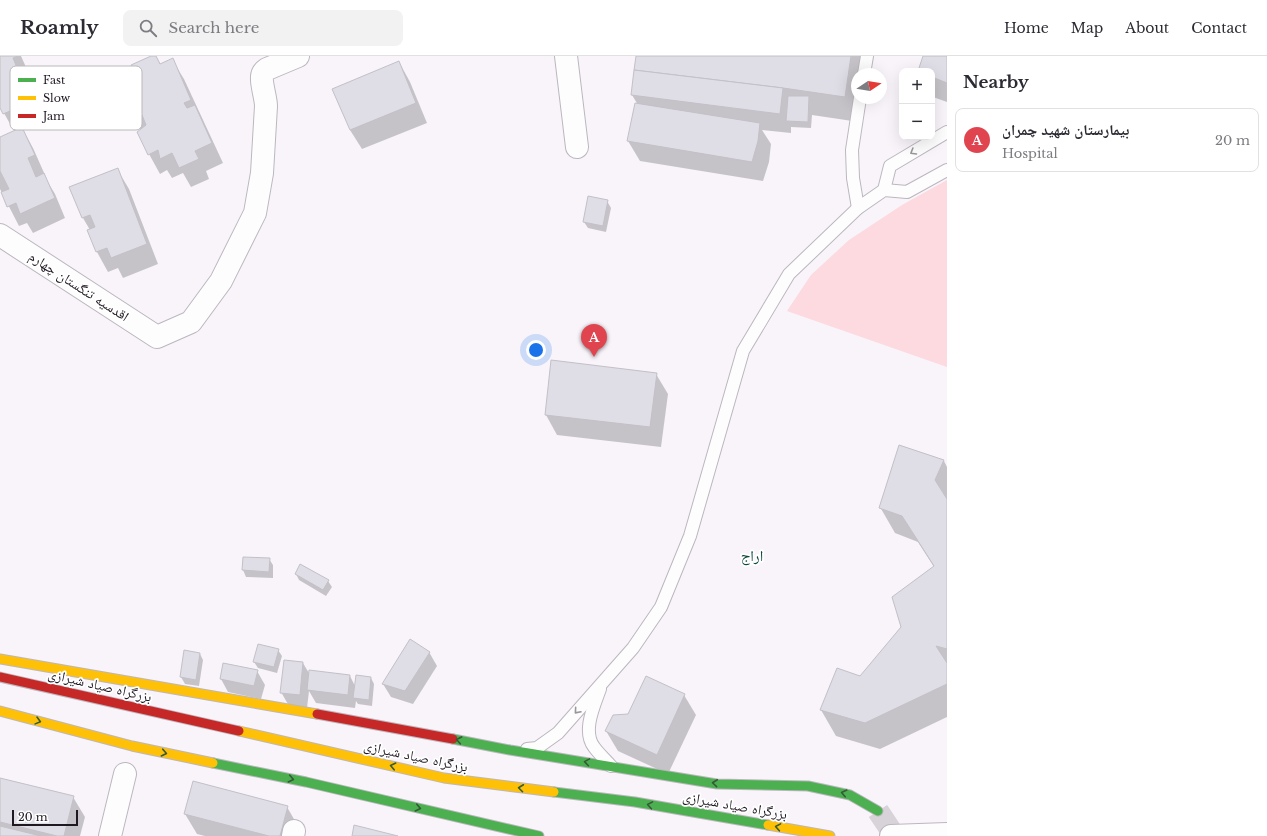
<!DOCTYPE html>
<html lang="en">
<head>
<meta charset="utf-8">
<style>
  body { margin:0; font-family:"Libre Baskerville","Noto Naskh Arabic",serif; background:#f2f2f3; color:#2b2b33 }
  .controls { position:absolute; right:12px; top:12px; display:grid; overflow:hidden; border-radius:8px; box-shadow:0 4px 16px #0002 }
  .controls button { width:36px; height:36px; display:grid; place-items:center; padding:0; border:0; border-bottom:1px solid #e1e1e2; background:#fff; color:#2b2b33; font:20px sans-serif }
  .compass { position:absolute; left:851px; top:12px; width:36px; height:36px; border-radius:50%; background:#fff; box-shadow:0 4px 16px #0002; rotate:78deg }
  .scale { position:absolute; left:12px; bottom:10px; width:66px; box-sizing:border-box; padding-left:4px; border:2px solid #1f1821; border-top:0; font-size:11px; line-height:14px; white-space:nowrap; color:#1f1821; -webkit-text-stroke:3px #fff; paint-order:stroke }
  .you { position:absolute; left:536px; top:294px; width:14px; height:14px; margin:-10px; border:3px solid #fff; border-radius:50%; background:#1a73e8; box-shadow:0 0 0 6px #1a73e833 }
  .badge { display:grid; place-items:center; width:26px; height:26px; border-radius:50%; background:#0f766e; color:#fff; font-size:13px; font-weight:700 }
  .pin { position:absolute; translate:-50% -33px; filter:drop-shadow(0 1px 2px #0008) }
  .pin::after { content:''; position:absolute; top:21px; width:14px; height:12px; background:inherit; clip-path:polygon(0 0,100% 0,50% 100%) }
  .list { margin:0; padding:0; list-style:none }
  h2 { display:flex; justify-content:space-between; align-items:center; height:52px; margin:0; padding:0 16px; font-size:17px }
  h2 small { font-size:13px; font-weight:400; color:#7c7c81 }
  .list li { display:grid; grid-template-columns:26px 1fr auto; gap:12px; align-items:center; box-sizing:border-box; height:64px; margin:0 8px 8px; padding:0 8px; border:1px solid #e1e1e2; border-radius:8px }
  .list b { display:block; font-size:15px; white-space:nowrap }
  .list p { margin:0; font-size:13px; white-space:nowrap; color:#7c7c81 }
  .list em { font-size:13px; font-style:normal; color:#7c7c81 }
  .icon { flex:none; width:22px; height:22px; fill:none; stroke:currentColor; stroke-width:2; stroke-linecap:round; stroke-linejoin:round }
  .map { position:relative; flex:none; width:947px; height:780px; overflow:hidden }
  header { display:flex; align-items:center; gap:24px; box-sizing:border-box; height:56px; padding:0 20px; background:#fff; border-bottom:1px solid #e1e1e2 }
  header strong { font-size:19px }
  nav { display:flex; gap:22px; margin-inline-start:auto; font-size:14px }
  .search { width:280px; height:36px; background:#f2f2f3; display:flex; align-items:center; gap:10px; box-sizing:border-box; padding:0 14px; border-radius:8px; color:#7c7c81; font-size:15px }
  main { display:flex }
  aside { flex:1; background:#fff }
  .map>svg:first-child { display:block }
  .green { fill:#fcdadf }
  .shadow { fill:#0003 }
  .building { fill:#dfdde5; stroke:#c3c0c8 }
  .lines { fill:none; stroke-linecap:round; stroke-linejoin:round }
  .highway-tunnel { stroke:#d7d3d9; stroke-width:22; stroke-dasharray:22 11; stroke-linecap:butt }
  .lane-casing { stroke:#bcb7bf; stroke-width:14 }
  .street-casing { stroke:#bcb7bf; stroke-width:24 }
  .fast-casing { stroke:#bcb7bf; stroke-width:11 }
  .slow-casing { stroke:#bcb7bf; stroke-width:11 }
  .jam-casing { stroke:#bcb7bf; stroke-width:11 }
  .lane { stroke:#fefdfe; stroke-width:12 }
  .street { stroke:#fefdfe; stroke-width:22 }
  .fast { stroke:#4caf50; stroke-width:9 }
  .slow { stroke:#ffc107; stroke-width:9 }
  .jam { stroke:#c62828; stroke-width:9 }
  .oneway { stroke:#9a969b }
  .oneway2 { stroke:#335c36 }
  .labels { text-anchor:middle; stroke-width:3.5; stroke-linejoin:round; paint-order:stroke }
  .street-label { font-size:14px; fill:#1f1821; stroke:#fff }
  .neighbourhood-label { font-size:15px; fill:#0d483f; stroke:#fff }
  .key { fill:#fff; stroke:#bcbabc; stroke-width:1 }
  .key-label { font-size:11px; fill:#1f1821 }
</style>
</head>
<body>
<header>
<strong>Roamly</strong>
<div class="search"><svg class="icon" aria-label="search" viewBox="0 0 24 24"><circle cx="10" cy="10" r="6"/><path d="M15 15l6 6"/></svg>Search here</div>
<nav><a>Home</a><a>Map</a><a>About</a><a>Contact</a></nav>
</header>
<main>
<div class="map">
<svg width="947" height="780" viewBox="0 0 947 780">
  <rect width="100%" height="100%" fill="#f8f4fa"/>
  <polygon class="green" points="947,124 947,311 787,255 811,219 849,184 902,149"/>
  <g class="shadow">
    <polygon points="0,0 21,0 49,63 23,74 33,92 45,119 44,120 55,138 65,162 33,177 27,167 19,170 0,133 0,82 14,75 0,50"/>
    <polygon points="153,0 156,0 161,9 172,4 184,23 223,107 206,115 209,123 191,131 183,117 172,122 167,114 160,118 149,98 141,75 133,63 119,30 138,22"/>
    <polygon points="637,0 869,0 866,18 857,18 859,66 812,59 811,72 791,71 791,77 762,74 771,88 769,106 763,125 640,105 628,85 638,49 632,39"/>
    <polygon points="924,0 947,0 947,46 933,41 932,39 932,15 919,15"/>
    <polygon points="399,6 410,26 427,67 362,93 350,74"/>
    <polygon points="117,113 129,133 158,208 123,222 118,212 108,216 97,196 88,175 90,174 83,162"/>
    <polygon points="607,145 611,152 606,176 588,172 584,166"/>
    <polygon points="656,318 668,338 661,391 557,379 546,359"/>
    <polygon points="899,390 944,405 947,411 947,661 880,693 836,680 821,654 860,622 902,571 934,511 918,486 895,477 880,451"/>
    <polygon points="243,502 269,503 273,509 273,522 246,521 243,514"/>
    <polygon points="296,518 328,525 332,531 326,540 299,524"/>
    <polygon points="278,594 282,600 277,617 258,612 254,606"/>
    <polygon points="429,596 437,610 413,648 391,641 383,628"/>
    <polygon points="200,598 203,604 199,630 185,628 181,621"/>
    <polygon points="303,607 310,619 350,620 355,630 371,622 374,628 372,650 358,648 356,645 355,652 316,647 309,635 307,652 289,650 281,636"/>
    <polygon points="257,615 265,629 261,643 228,636 221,623"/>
    <polygon points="684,639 696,659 668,718 618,695 606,675 629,659"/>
    <polygon points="0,723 73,741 85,761 80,780 0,780"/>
    <polygon points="287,751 298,770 296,780 205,780 197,778 185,758"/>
  </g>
  <g class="building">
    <polygon points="0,0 18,0 13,2 18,14 25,11 39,43 3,58 0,52"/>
    <polygon points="151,0 156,0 160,8 173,2 191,44 184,47 187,52 195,49 212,87 195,95 199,103 179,112 172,97 160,103 158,94 148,99 137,76 146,69 142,59 133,63 118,30 136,22 131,9"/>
    <polygon points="636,0 851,0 845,41 783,32 634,14"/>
    <polygon points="923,0 947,0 947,27 932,21 932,15 918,15"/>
    <polygon points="399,5 416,47 350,74 332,33"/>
    <polygon points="634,14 783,32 780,58 631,39"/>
    <polygon points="788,40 809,40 808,66 786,65"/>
    <polygon points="635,47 760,67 758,85 752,106 627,85"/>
    <polygon points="22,71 35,99 28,102 36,121 44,117 55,142 20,158 16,147 7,151 1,136 9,133 0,115 0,81"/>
    <polygon points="118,112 147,188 111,202 107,192 96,196 87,174 95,171 90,159 82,162 69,131"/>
    <polygon points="588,140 608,144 603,170 583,166"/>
    <polygon points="551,304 657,317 650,371 545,359"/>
    <polygon points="899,389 944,404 935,424 947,443 947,593 936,590 947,607 947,628 865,667 820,654 837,612 860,620 901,571 892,541 934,510 902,460 879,452"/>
    <polygon points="243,501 270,502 269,516 242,514"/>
    <polygon points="300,508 329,524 323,534 295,518"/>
    <polygon points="410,583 430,596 405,635 382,628"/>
    <polygon points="258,588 279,593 274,611 253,606"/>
    <polygon points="184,594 200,597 196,624 180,621"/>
    <polygon points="284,604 303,606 300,639 280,637"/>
    <polygon points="223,607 258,614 254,630 220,623"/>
    <polygon points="309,614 350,619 348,639 307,634"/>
    <polygon points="356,619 371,621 369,644 353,642"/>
    <polygon points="646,620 685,638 657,699 605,675 613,659 628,658"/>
    <polygon points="0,722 74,740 64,780 57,780 0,766"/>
    <polygon points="193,725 288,750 280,780 269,780 184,758"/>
    <polygon points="354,769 398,780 352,780"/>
    <polygon points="0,770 41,780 0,780"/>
  </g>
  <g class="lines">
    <polyline class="highway-tunnel" points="878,755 890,773 892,780"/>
    <g class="lane-casing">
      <g id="lane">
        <polyline points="864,18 867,0"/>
        <polyline points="884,134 890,110 947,76"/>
        <polyline points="858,152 853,122 852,94 860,42"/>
        <path d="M600,633C594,650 582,675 594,691C599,698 605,703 611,710"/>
        <polyline points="527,693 537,692 558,677 633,592 661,551 690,480 743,295 789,218 858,152 884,134 907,136 947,114"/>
      </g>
    </g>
    <g class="street-casing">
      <g id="street">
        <polyline points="566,0 577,91"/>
        <path d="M0,179L157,281L191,266L221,225L255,157L262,117L266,50C266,42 261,28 262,21C262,17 264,15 267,13L298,0"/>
        <polyline points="110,780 125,718"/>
        <polyline points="293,780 294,775"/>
        <polyline points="891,780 947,778"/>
      </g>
    </g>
    <g class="fast-casing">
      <g id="fast">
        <polyline points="453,683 510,694 717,728 808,730 850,739 878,755"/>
        <polyline points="213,707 306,726 539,780"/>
        <polyline points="554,736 635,746 768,769"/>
      </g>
    </g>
    <g class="slow-casing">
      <g id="slow">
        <polyline points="0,603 317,658"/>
        <polyline points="0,655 132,690 213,707"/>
        <polyline points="239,675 444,722 554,736"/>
        <polyline points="768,769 830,780"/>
      </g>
    </g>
    <g class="jam-casing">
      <g id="jam">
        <polyline points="0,621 239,675"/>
        <polyline points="317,658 453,683"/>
      </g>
    </g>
    <use href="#lane" class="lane"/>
    <use href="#street" class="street"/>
    <use href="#fast" class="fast"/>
    <use href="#slow" class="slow"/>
    <use href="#jam" class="jam"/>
  </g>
  <defs><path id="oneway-chevron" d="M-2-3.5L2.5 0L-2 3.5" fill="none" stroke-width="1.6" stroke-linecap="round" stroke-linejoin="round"/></defs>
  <g class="oneway">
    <use href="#oneway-chevron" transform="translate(913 96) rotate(149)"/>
    <use href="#oneway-chevron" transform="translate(577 655) rotate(131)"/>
  </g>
  <g class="oneway2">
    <use href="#oneway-chevron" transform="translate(38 665) rotate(15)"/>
    <use href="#oneway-chevron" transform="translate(459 684) rotate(-169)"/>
    <use href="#oneway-chevron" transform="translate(164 697) rotate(12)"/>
    <use href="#oneway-chevron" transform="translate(587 706) rotate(-171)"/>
    <use href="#oneway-chevron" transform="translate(393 710) rotate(-167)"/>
    <use href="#oneway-chevron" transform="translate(291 723) rotate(12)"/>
    <use href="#oneway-chevron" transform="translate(715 727) rotate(-174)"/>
    <use href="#oneway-chevron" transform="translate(521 732) rotate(-173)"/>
    <use href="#oneway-chevron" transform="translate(844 737) rotate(-167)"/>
    <use href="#oneway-chevron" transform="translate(650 749) rotate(-170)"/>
    <use href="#oneway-chevron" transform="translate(418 752) rotate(13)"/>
    <use href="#oneway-chevron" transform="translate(778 771) rotate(-170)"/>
  </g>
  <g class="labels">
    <g class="street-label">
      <text transform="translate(79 230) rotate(33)" y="5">اقدسیه تنگستان چهارم</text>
      <text transform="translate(100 629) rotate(13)" y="5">بزرگراه صیاد شیرازی</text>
      <text transform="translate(416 700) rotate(12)" y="5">بزرگراه صیاد شیرازی</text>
      <text transform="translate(735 749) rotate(10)" y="5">بزرگراه صیاد شیرازی</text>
    </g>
    <g class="neighbourhood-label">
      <text x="752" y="505">اراج</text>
    </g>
  </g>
  <rect x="10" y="10" width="132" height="64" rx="6" class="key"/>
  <rect x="18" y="22" width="18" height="4" fill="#4caf50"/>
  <rect x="18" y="40" width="18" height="4" fill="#ffc107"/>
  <rect x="18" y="58" width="18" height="4" fill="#c62828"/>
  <g class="key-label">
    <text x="43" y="28">Fast</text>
    <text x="43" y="46">Slow</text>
    <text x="43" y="64">Jam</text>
  </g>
</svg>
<div class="controls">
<button>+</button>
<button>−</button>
</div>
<svg class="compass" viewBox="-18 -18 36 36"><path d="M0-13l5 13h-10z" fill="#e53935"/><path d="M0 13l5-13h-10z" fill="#7c7c81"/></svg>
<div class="scale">20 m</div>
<div class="you"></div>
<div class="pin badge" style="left:594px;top:301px;background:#e0444e">A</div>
</div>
<aside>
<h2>Nearby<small></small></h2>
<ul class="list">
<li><span class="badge" style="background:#e0444e">A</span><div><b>بیمارستان شهید چمران</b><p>Hospital</p></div><em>20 m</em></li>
</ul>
</aside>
</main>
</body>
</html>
